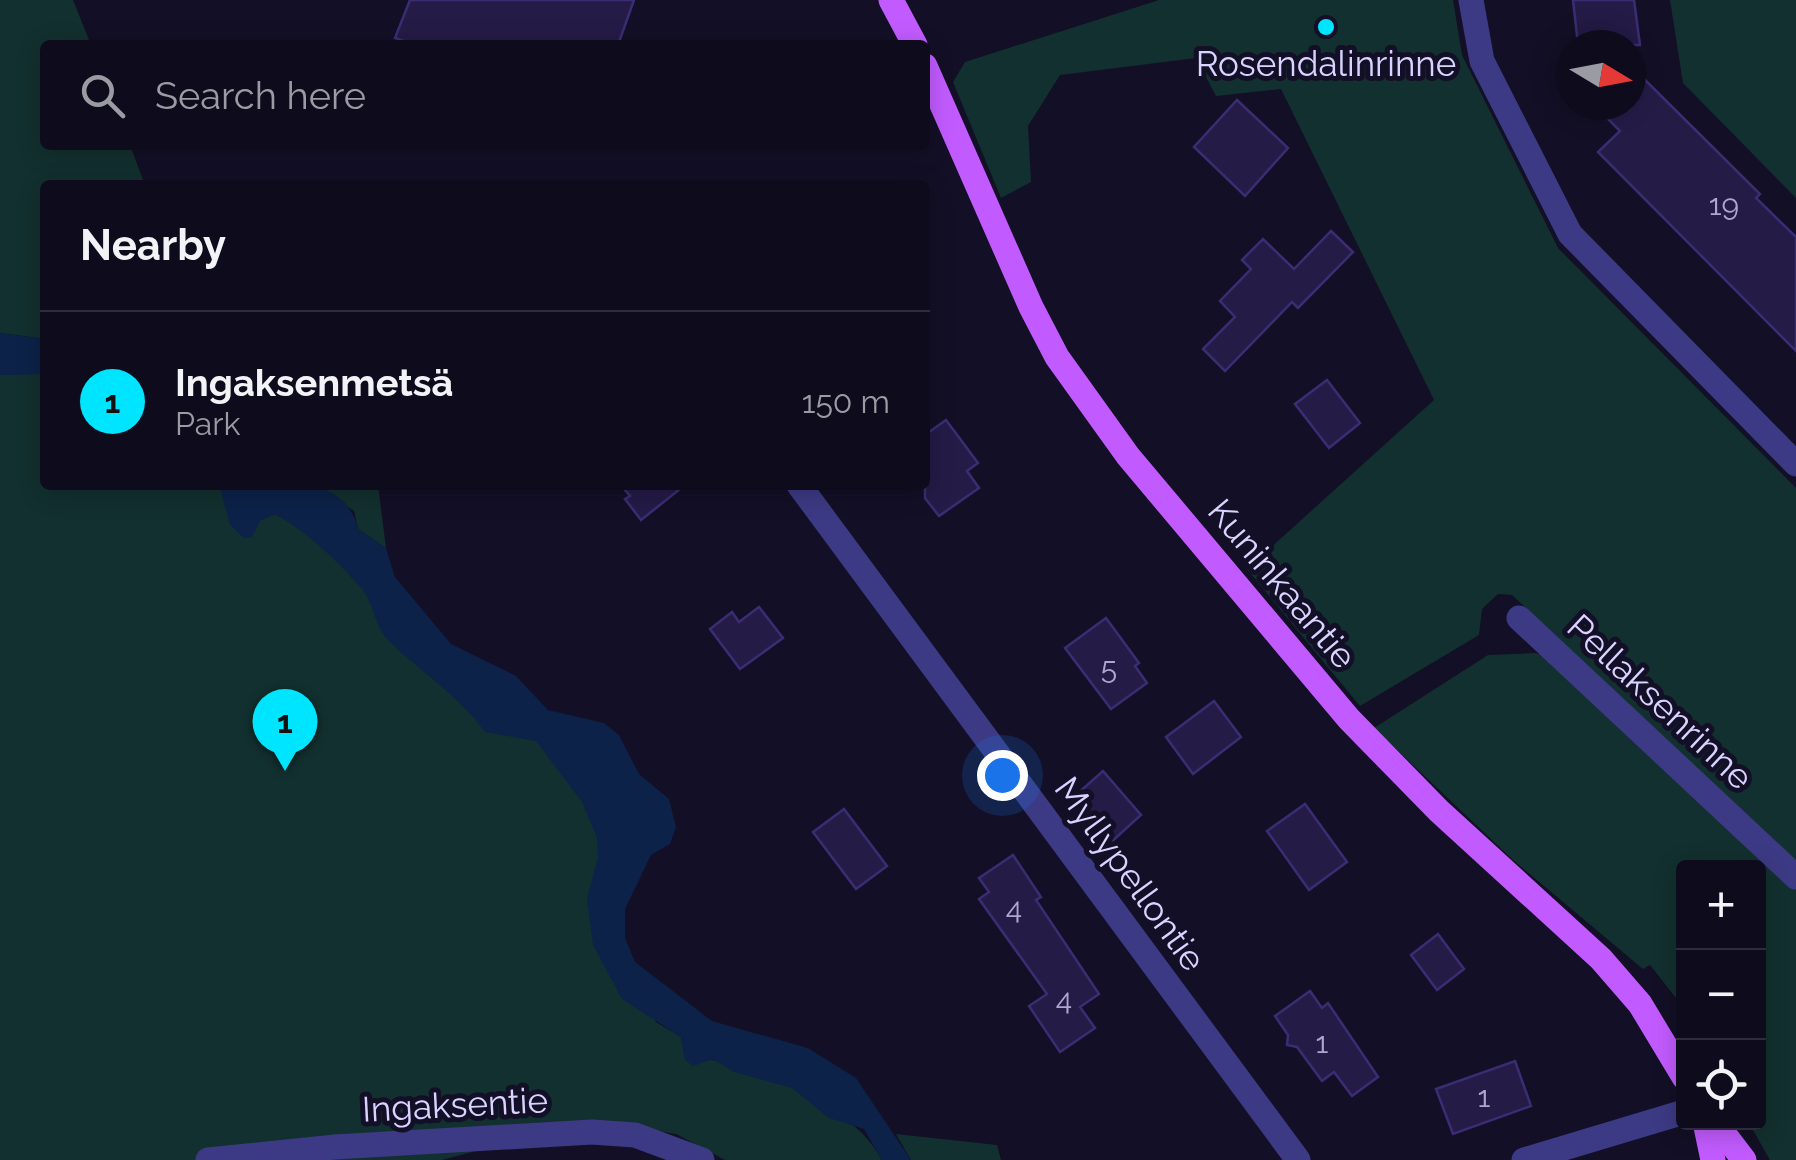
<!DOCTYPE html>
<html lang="en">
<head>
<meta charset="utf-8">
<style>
  body { margin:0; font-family:Raleway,sans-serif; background:#171425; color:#f1f3f6 }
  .controls { position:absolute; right:30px; bottom:30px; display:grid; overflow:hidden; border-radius:10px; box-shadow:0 5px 25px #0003 }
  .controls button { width:90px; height:90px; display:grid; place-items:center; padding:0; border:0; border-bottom:2px solid #2e2b3b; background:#0e0b1c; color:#f1f3f6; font:50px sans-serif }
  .compass { position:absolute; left:1556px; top:30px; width:90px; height:90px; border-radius:50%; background:#0e0b1c; box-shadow:0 5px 25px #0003; rotate:100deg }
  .you { position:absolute; left:1002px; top:775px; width:35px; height:35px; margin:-25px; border:8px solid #fff; border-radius:50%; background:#1a73e8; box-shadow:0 0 0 15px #1a73e833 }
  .badge { display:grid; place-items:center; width:65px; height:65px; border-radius:50%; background:#00e5ff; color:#111; font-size:32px; font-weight:700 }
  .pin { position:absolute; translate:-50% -82px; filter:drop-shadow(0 2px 5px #0008) }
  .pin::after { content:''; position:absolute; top:52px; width:35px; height:30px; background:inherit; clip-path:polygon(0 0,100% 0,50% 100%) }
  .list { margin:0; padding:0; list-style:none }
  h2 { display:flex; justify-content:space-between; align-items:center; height:130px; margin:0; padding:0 40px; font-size:42px }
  h2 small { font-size:32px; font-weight:400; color:#9b9ba3 }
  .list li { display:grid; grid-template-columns:65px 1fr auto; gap:30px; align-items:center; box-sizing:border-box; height:180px; padding:0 40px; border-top:2px solid #2e2b3b }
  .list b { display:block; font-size:38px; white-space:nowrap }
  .list p { margin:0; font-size:32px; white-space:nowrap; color:#9b9ba3 }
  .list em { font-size:32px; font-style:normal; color:#9b9ba3 }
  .icon { flex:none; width:55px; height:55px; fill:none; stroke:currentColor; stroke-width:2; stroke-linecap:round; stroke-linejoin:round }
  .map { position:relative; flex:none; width:1796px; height:1160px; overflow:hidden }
  .search { position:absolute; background:#0e0b1c; box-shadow:0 5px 25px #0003; left:40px; top:40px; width:890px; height:110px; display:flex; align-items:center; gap:25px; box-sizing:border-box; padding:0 35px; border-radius:10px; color:#9b9ba3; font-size:38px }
  .panel { position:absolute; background:#0e0b1c; box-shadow:0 5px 25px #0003; left:40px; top:180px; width:890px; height:310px; border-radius:10px }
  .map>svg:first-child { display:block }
  .green { fill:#12302f }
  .water { fill:#0c2248 }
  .building { fill:#241b47; stroke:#3b2d73; stroke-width:2.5 }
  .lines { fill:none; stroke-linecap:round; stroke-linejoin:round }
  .minor { stroke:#3d3a85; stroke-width:25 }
  .major { stroke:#c25bff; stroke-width:25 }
  .poi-dot { fill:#00e5ff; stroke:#130f26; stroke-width:4 }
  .labels { text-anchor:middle; stroke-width:10; stroke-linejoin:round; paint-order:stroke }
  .number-label { font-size:30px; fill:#aca6d1 }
  .poi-label { font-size:35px; fill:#d9d4ff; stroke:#130f26 }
  .street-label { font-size:35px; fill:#d9d4ff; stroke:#130f26 }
</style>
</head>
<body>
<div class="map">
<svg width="1796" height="1160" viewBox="0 0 1796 1160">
  <rect width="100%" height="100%" fill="#130f26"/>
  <g class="green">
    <polygon points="0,0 73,0 91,45 45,45 45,145 130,145 145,185 45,185 45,339 0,333"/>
    <polygon points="1159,0 1453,0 1462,55 1558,248 1796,488 1796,861 1512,595 1498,594 1482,609 1479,635 1360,706 1247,569 1434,400 1281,89 1216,96 1196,58 1060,75 1028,126 1031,182 1001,198 953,82 965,62"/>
    <polygon points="1670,0 1796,0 1796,198 1683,83"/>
    <path d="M0,367L45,370V485H225L264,513L275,514L299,527L532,727L604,823L595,927L656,1022L681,1037L684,1053C750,1067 851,1100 882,1160H725L676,1134L593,1120L442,1160H0Z"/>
    <polygon points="315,485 378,485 386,548 358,529 354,511"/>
    <polygon points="1535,653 1547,656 1796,889 1796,1160 1770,1160 1749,1123 1758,1122 1758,868 1684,868 1683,1007 1650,965 1643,969 1513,860 1374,728 1488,655"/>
    <polygon points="896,1134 997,1145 1001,1160 911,1160"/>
  </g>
  <g class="water">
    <polygon points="0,333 45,339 45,374 0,375"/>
    <path d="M219,485C269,485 344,468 358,529L386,548L395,577L451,644L516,676L548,710L604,723L619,735L639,774L669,799L676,827L670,844L651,855L625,909V938L635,962L712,1021L808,1048L856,1078L911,1160H882L864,1129L829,1118L792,1088L734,1072L713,1059L693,1066L685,1060L681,1037L622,999L593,945L587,898L598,857L597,838L582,802L536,741L485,732C459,696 422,673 390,642C374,627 375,605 362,589C339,562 306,531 275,514L260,521L252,537L244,538L230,525Z"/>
  </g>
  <g class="building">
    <polygon points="410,0 634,0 618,45 415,45 395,38"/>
    <polygon points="1573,0 1634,0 1640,45 1578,45"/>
    <polygon points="1631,66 1760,194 1756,198 1796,237 1796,351 1598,152 1620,131 1606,117 1618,105 1631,105"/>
    <polygon points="1237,100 1288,148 1245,196 1194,147"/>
    <polygon points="1331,231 1353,252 1298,308 1292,302 1225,371 1203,349 1235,317 1220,301 1251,269 1242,260 1263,239 1294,269"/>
    <polygon points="1327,380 1360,423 1329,448 1295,404"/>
    <polygon points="946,420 978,463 967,471 979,488 939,516 925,498 925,435"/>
    <polygon points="621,485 685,485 641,520 625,499 630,496"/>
    <polygon points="759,607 783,638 740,669 710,629 732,612 739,622"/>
    <polygon points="1106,618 1139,663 1135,666 1147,683 1111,709 1065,648"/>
    <polygon points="1214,701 1241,737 1193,774 1166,737"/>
    <polygon points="1103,771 1141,815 1108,845 1069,801"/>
    <polygon points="1305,804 1347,862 1309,890 1267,831"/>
    <polygon points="844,809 887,866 856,889 813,832"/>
    <polygon points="1013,855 1041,897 1036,900 1099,994 1080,1007 1095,1028 1060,1052 1029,1006 1047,994 979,899 989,892 979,878"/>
    <polygon points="1438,934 1464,969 1437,990 1411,955"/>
    <polygon points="1310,991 1322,1008 1328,1003 1378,1077 1352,1096 1334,1072 1322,1081 1297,1047 1287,1045 1288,1035 1275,1016"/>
    <polygon points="1515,1061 1531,1106 1453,1134 1436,1089"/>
  </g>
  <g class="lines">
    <g class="minor">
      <polyline points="1471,0 1482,61 1570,234 1796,464"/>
      <polyline points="799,485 1298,1160"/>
      <polyline points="1519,618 1796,877"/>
      <polyline points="208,1160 335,1147 592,1132 635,1135 702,1160"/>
      <polyline points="1524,1160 1684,1112"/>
    </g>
    <g class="major">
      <polyline points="891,0 915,45"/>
      <polyline points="925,66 1031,307 1057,357 1128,456 1349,719 1439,811 1601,959 1640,1004 1684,1077"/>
      <polyline points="1705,1122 1713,1160"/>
      <polyline points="1715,1122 1744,1160"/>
    </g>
  </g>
  <circle class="poi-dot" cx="1326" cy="27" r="10"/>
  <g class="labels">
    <g class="number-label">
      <text x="1724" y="215">19</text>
      <text x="1109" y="679">5</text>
      <text x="1014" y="919">4</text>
      <text x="1064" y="1010">4</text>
      <text x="1322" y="1053">1</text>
      <text x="1484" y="1107">1</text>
    </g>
    <g class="poi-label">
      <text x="1326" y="76">Rosendalinrinne</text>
    </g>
    <g class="street-label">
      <text transform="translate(1282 584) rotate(50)" y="12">Kuninkaantie</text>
      <text transform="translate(1660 702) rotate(43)" y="12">Pellaksenrinne</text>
      <text transform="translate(1130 874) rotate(54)" y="12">Myllypellontie</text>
      <text transform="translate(455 1105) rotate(-3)" y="12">Ingaksentie</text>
    </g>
  </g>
</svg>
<div class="controls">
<button>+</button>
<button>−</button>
<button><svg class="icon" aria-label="locate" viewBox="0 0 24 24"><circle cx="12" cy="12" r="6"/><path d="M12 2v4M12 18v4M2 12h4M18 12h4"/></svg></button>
</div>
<svg class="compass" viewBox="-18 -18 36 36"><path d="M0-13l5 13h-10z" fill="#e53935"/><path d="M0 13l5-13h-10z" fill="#9b9ba3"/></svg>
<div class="you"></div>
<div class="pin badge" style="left:285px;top:771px">1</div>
<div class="search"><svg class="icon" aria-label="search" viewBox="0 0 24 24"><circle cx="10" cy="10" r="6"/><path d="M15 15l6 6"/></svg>Search here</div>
<section class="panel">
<h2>Nearby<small></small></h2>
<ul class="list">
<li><span class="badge">1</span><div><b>Ingaksenmetsä</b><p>Park</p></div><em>150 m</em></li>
</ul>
</section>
</div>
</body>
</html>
